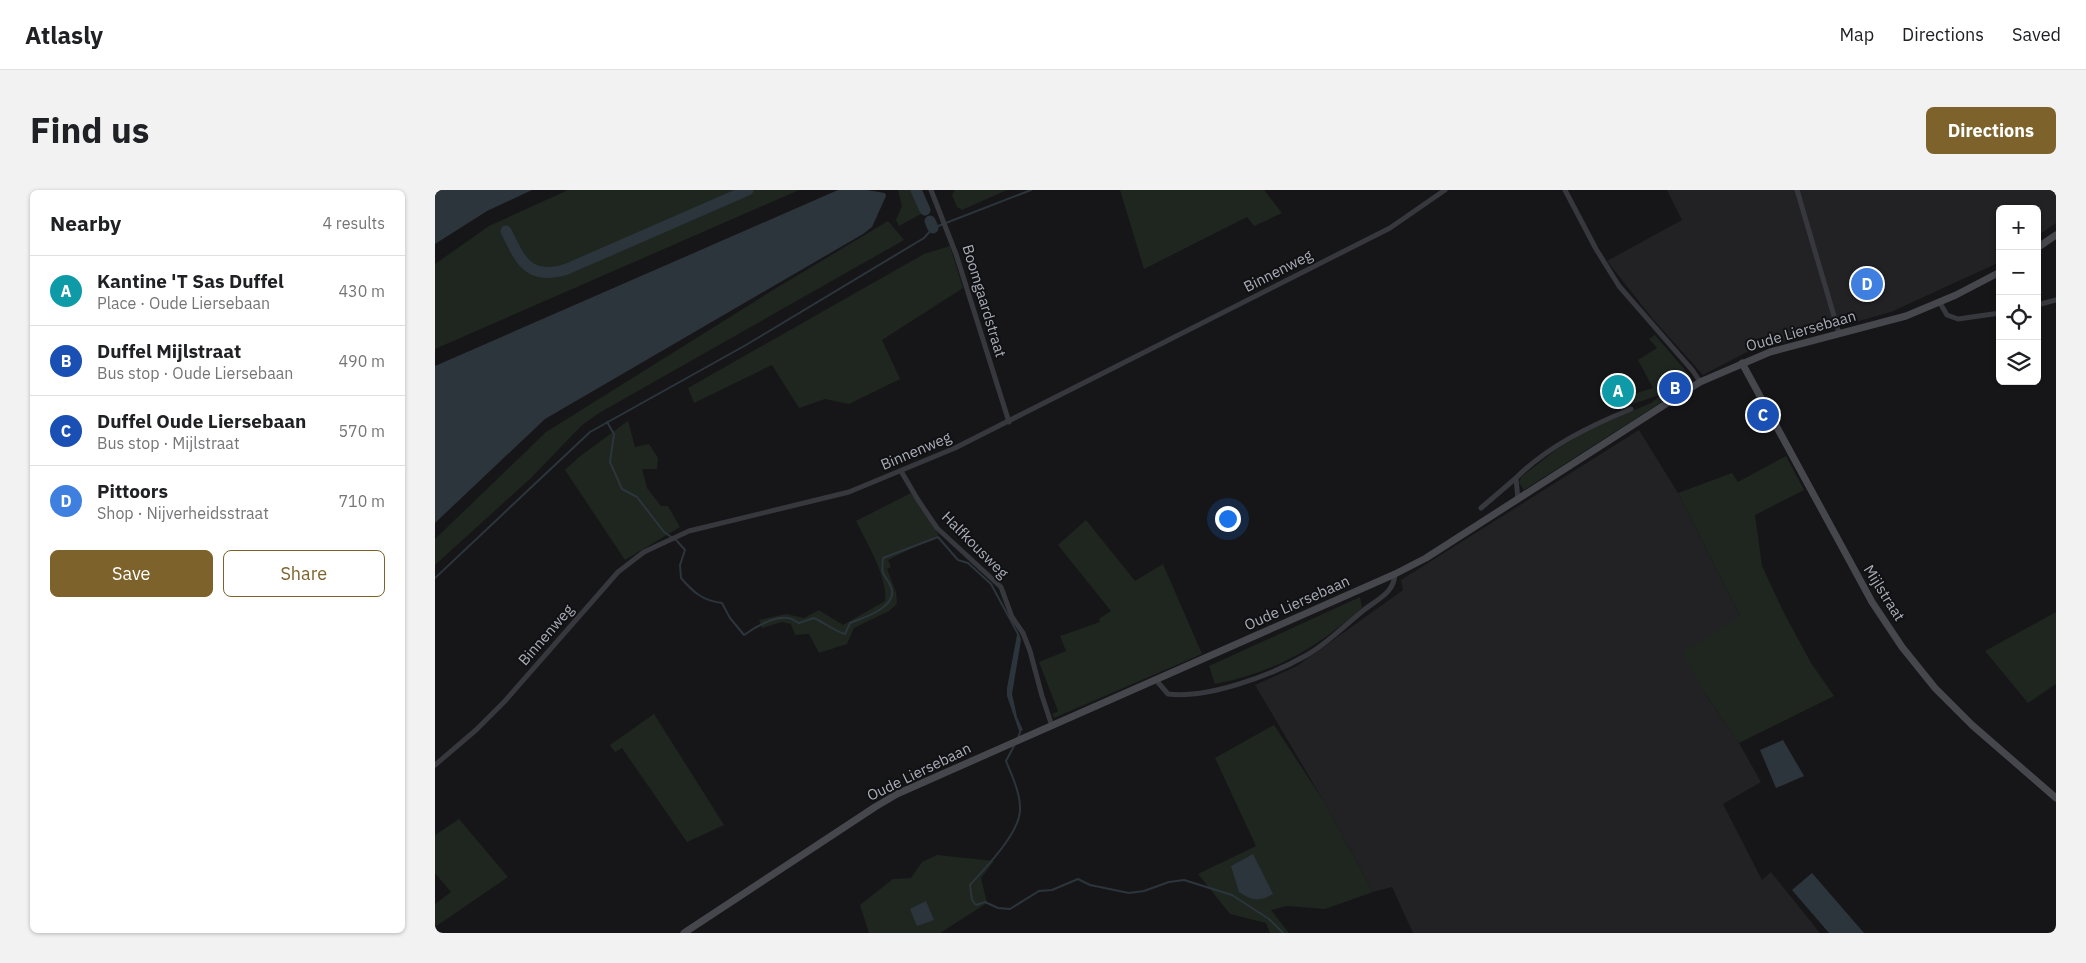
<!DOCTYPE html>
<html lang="en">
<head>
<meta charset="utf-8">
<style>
  body { margin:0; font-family:"IBM Plex Sans",sans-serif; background:#f2f2f2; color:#202124 }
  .controls { position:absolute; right:15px; top:15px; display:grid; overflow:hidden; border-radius:8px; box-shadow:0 1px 4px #0004 }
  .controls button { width:45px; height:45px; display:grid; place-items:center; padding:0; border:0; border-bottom:1px solid #e0e0e0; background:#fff; color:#202124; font:25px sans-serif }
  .you { position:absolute; left:792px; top:328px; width:18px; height:18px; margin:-12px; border:4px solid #fff; border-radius:50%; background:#1a73e8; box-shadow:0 0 0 8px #1a73e833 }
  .badge { display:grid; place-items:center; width:32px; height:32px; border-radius:50%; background:#7e622b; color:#fff; font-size:16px; font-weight:700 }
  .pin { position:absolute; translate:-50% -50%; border:2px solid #fff; box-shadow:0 1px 5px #0006 }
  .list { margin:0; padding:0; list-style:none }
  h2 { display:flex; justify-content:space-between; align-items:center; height:65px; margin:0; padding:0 20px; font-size:21px }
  h2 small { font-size:16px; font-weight:400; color:#757577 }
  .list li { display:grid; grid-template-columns:32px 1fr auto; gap:15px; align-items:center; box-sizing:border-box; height:70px; padding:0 20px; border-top:1px solid #e0e0e0 }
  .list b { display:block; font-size:19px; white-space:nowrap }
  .list p { margin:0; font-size:16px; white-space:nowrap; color:#757577 }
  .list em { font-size:16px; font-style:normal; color:#757577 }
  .actions { display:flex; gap:10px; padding:15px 20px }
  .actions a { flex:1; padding:11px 0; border:1px solid #7e622b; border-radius:8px; text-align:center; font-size:18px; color:#7e622b }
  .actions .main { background:#7e622b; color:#fff }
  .icon { flex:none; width:28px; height:28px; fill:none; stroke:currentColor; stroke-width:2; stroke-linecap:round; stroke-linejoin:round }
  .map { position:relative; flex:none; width:1621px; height:743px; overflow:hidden; border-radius:8px }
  header { display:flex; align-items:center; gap:30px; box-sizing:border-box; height:70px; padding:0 25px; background:#fff; border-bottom:1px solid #e0e0e0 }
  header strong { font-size:24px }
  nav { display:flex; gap:28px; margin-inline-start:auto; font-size:18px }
  .intro { display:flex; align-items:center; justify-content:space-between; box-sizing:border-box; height:120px; padding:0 30px }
  h1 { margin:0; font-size:35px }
  .button { padding:12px 22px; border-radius:8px; background:#7e622b; color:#fff; font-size:18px; font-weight:700 }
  main { display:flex; gap:30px; padding:0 30px }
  aside { flex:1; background:#fff; border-radius:8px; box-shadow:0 1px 4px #0004 }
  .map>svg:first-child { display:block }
  .built { fill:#222225 }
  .green { fill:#1e261f }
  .water { fill:#2c353c }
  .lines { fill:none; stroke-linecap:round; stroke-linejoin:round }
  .stream { stroke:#2c353c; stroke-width:2 }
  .river { stroke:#2c353c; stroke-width:11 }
  .street { stroke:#37383d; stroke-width:5 }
  .secondary { stroke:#45474d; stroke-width:7 }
  .labels { text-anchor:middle; stroke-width:4; stroke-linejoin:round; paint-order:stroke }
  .street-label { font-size:15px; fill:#a8adb8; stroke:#111113 }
</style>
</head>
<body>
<header>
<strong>Atlasly</strong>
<nav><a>Map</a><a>Directions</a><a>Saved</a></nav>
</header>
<div class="intro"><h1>Find us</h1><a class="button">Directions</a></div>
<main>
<aside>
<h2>Nearby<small>4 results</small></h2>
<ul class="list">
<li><span class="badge" style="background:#0f9aa8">A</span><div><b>Kantine 'T Sas Duffel</b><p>Place · Oude Liersebaan</p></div><em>430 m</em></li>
<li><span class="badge" style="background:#1a4fb4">B</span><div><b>Duffel Mijlstraat</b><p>Bus stop · Oude Liersebaan</p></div><em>490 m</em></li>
<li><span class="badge" style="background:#1a4fb4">C</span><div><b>Duffel Oude Liersebaan</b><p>Bus stop · Mijlstraat</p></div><em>570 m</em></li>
<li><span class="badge" style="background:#3f7fe0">D</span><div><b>Pittoors</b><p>Shop · Nijverheidsstraat</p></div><em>710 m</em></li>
</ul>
<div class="actions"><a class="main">Save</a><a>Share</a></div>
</aside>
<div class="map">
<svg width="1621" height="743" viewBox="0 0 1621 743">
  <rect width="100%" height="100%" fill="#161618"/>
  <g class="built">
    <polygon points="1232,0 1621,0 1621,33 1602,46 1602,19 1565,19 1565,72 1456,122 1310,163 1268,185 1217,128 1172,71 1247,30"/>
    <polygon points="1204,240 1243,303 1305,426 1269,502 1304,553 1326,592 1288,614 1327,690 1336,682 1385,743 978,743 957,697 938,702 888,610 820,495 862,476 968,400 966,390"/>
  </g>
  <g class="green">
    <polygon points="133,0 364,0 0,159 0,74 54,36"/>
    <polygon points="463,0 487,0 495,19 464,36 461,30 467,16"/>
    <polygon points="520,0 572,0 527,20 522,17 517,5"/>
    <polygon points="685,0 829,0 847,23 819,36 812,27 709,79"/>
    <polygon points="453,31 469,50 164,223 146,236 96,288 0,375 0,349 111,242 343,97"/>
    <polygon points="515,56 528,98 447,150 465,189 414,214 390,209 364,218 337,175 259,213 253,198 489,64"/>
    <polygon points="1220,145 1256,187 1253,195 1089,300 1084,293 1086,287 1122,259 1153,240 1216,213 1227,204 1198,214 1195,205 1218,198 1203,170 1222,158 1214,149"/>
    <polygon points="193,231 200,257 214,254 223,268 222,279 207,279 212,298 226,316 233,316 245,337 190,370 130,280 144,267"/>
    <polygon points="1351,266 1369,300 1320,325 1327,376 1348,421 1376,473 1399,506 1304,553 1269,502 1247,463 1305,426 1243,303 1297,283 1303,292"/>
    <path d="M476,303L504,345L453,370L456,377L452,379L461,402L462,414L454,421L419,438L412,454L384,463L374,444L360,445L356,434L347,432L327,438L324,430L351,424L369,428L384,420L408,435L450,411C453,388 432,353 421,331Z"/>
    <polygon points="651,330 700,391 728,374 767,464 619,528 617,524 623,521 604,472 631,461 625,446 665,432 664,429 676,421 623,355"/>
    <path d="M925,407L927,418C883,457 839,483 780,494L774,476Z"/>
    <polygon points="1621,422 1621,494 1593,513 1550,461"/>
    <polygon points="219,524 289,635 252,652 187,558 180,562 175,555"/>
    <polygon points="839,535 888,610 938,702 890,719 852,716 836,720 854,743 835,743 831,733 795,724 763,684 821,656 780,568"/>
    <polygon points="24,629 73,687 0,737 0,714 16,702 0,683 0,645"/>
    <polygon points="502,665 559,671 546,688 552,713 505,743 434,743 425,715 458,689 476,688 487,672"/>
  </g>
  <g class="water">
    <polygon points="0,0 97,0 52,21 0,54"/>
    <polygon points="403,0 432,0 450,3 451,6 437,37 428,44 110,229 0,333 0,176"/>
    <polygon points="584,443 586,450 577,504 582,527 588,540 584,541 572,506 572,498 582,445"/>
    <polygon points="1348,550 1369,586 1341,598 1325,560"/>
    <path d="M818,664L838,704C823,712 818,711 804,702L796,676Z"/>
    <polygon points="1377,683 1429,743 1394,743 1357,700"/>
    <polygon points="491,711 499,730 482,736 475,719"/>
  </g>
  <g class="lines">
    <g class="stream">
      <path d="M172,232L179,244L175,272L187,299L202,307L229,342L242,351L250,360L245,375L246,388C258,402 268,411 287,413L295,428L309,445C320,437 339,426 353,428C357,428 361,432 364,433L379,428C390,433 399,441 410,444L415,433C428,428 464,417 456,397C449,381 446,389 448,368L503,347L523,370L533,373L556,394L583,444"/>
      <polyline points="0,388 155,242 311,155 489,48 498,38 596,0"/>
      <polyline points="583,548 586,539"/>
      <path d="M580,554L571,571C577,586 586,604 585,621C583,645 551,677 535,695L537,710L541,715L550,712L563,718L575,719L604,701L617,700L643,689L655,695L694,703L709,701L734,692L749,690L797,705L834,729L848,743"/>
    </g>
    <g class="river">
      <polyline points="481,0 490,20"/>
      <polyline points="495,31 498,38"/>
      <path d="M71,41C86,72 94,91 132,79L313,0"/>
    </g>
    <g class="street">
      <polyline points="496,0 521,64 574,232"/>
      <polyline points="1130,0 1161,59 1184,96 1258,181 1265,192"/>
      <polyline points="1362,0 1404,143"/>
      <polyline points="1505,113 1512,125 1523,129 1565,123"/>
      <polyline points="1602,115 1621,110"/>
      <polyline points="466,281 483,310 502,338 566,397 577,427 588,443 595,461 607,506 617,536"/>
      <path d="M1083,310L1081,288C1113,256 1155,236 1196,219"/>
      <polyline points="1046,318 1081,288"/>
      <path d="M721,490L733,504C773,509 837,485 872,465C893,453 910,435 929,420C943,409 959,403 960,384"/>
      <polyline points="0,575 41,540 70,511 183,382 209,362 254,341 414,302 520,258 955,38 1010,0"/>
    </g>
    <g class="secondary">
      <polyline points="1602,58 1621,45"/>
      <polyline points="1307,173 1437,412 1467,457 1500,498 1537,535 1621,608"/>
      <polyline points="249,743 440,617 462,604 960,384 991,368 1265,192 1335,162 1471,126 1521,105 1565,82"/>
    </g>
  </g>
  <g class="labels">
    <g class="street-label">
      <text transform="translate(843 81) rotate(-27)" y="5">Binnenweg</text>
      <text transform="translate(549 111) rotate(73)" y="5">Boomgaardstraat</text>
      <text transform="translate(1366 141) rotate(-16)" y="5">Oude Liersebaan</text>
      <text transform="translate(481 261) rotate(-23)" y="5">Binnenweg</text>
      <text transform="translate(540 355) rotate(45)" y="5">Halfkousweg</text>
      <text transform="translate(1449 403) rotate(58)" y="5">Mijlstraat</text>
      <text transform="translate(862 413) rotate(-24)" y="5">Oude Liersebaan</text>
      <text transform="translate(111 445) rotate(-49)" y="5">Binnenweg</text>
      <text transform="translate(484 582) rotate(-26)" y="5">Oude Liersebaan</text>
    </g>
  </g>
</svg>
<div class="controls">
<button>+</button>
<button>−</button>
<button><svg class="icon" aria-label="locate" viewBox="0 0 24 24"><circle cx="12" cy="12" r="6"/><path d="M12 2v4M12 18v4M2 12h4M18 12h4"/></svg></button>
<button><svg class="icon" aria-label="layers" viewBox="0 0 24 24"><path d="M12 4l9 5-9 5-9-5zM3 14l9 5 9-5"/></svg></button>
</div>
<div class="you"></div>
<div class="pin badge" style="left:1183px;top:201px;background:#0f9aa8">A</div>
<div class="pin badge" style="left:1240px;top:198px;background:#1a4fb4">B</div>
<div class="pin badge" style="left:1328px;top:225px;background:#1a4fb4">C</div>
<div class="pin badge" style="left:1432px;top:94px;background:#3f7fe0">D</div>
</div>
</main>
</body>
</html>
